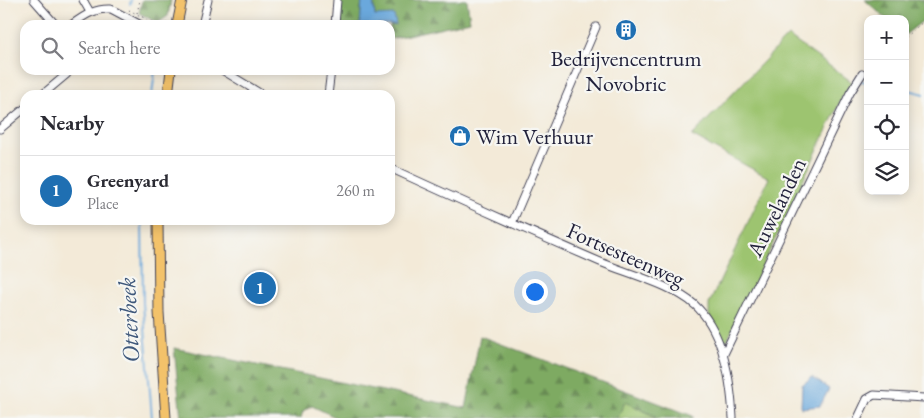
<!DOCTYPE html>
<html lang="en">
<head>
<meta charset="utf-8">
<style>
  body { margin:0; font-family:"EB Garamond",serif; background:#f2f2f3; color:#2b2b33 }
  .controls { position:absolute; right:15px; top:15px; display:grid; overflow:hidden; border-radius:10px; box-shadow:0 2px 12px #0003 }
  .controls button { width:45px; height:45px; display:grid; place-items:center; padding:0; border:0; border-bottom:1px solid #e1e1e2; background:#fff; color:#2b2b33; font:25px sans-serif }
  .you { position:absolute; left:534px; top:291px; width:18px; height:18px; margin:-12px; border:4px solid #fff; border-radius:50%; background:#1a73e8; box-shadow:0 0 0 8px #1a73e833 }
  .badge { display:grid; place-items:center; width:32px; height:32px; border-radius:50%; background:#1f6fb2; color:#fff; font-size:16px; font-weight:700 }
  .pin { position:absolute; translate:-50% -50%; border:2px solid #fff; box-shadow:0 1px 5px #0006 }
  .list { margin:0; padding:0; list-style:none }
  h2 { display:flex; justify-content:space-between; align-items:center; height:65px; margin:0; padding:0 20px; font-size:21px }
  h2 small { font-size:16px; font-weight:400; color:#7c7c81 }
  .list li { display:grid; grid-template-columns:32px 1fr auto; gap:15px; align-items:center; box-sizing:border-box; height:70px; padding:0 20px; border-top:1px solid #e1e1e2 }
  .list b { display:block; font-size:19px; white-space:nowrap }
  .list p { margin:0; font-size:16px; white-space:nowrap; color:#7c7c81 }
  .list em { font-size:16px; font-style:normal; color:#7c7c81 }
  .icon { flex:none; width:28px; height:28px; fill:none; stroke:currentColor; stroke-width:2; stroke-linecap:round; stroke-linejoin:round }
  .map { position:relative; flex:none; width:924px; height:418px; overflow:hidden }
  .search { position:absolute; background:#fff; box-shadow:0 2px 12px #0003; left:20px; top:20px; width:375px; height:55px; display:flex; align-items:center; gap:12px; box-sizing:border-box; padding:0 18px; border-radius:15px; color:#7c7c81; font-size:19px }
  .panel { position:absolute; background:#fff; box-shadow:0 2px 12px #0003; left:20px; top:90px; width:375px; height:135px; border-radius:15px }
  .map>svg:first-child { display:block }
  .green { fill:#9dc46f; stroke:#607355 }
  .forest { fill:url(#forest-firs); stroke:#50664e }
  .water { fill:#6aa8dc; stroke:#46658c }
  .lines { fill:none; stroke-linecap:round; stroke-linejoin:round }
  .stream { stroke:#6aa8dc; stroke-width:2 }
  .minor-casing { stroke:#414053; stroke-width:9 }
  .major-casing { stroke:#414053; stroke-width:11 }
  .path { stroke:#414053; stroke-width:1; stroke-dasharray:1 4; stroke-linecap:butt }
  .minor { stroke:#fff; stroke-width:7 }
  .major { stroke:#f3c26a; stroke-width:9 }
  .labels { text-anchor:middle; stroke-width:4.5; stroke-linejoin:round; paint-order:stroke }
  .poi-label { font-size:22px; fill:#22223b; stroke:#f6f6f2 }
  .street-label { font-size:22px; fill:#22223b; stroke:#f6f6f2 }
  .water-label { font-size:24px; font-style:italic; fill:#3f587b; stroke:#f6f6f2 }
</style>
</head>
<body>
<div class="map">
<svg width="924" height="418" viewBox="0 0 924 418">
  <defs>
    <pattern id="forest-firs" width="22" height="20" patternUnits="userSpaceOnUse" patternTransform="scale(1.25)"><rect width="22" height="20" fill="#7eaa62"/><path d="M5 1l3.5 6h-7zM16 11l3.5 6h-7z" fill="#678a52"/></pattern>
  </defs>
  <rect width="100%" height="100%" fill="#f6f6f2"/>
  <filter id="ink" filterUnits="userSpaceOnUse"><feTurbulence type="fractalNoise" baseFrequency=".02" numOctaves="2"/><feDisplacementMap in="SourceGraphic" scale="10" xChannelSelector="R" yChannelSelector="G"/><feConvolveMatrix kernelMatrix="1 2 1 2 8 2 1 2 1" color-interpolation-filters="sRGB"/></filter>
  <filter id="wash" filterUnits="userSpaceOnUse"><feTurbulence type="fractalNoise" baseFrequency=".0096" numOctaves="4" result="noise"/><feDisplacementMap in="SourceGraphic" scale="20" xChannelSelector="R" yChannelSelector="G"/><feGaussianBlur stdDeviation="1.12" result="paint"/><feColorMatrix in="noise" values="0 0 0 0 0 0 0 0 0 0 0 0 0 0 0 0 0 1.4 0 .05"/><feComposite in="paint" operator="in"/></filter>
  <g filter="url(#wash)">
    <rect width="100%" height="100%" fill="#f3ead8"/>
    <g class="green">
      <polygon points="788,36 852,82 842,98 725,345 709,315 709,304 769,178 692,136"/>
      <polygon points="625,402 655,416 654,418 617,418"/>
    </g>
    <g class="forest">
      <polygon points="142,0 171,0 168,16 158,23 139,13"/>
      <polygon points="339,0 362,0 360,25 338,25"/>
      <polygon points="373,0 467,0 470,21 390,39 390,26 396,25 375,16"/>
      <polygon points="865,0 924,0 924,20 905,35 905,19 886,19"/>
      <polygon points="480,336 693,416 693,418 654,418 655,416 625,402 617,418 337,418 312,406 303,411 301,418 181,418 174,348 466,408"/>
    </g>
    <g class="water">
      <polygon points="362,0 373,0 375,16 394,15 396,25 360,25"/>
      <polygon points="812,377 829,389 820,406 801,408 802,385"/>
    </g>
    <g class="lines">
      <g class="stream">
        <polyline points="130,4 131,0"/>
        <polyline points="860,81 868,82"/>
        <polyline points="905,89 924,94"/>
        <polyline points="152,95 155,70"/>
        <polyline points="142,220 143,303 152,418"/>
      </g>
    </g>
  </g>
  <g filter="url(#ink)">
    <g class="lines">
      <g class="minor-casing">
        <g id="minor">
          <polyline points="34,0 56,25"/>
          <polyline points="83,0 90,12"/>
          <path d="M71,25C84,16 94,8 111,9L141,25"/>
          <polyline points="202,25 208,0"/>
          <polyline points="335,25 337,0"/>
          <polyline points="222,70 263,95"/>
          <polyline points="42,95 67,74 68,70"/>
          <polyline points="328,95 331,70"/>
          <polyline points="0,129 25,108"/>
          <path d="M390,168C459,200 529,231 598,261C628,274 671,284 695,305C724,332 731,381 733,418"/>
          <polyline points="512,223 596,27"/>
          <polyline points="723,356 850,93 862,74"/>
          <polyline points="858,418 867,399 874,395 924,398"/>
        </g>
      </g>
      <g class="major-casing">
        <g id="major">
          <polyline points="177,25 182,0"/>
          <polyline points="168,95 171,70"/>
          <polyline points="158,220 159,312 166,418"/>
        </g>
      </g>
      <g class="path">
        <polyline points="129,10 156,24 168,23"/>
        <polyline points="137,13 140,0"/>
        <polyline points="905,37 924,21"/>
      </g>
      <use href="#minor" class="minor"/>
      <use href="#major" class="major"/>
    </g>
  </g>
  <defs>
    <g id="building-disc" transform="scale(1.125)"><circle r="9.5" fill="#1f6fb2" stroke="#f6f6f2"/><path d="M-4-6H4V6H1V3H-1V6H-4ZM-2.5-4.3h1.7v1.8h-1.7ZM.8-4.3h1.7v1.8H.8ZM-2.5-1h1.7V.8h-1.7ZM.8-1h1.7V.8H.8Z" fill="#fff"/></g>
    <g id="shop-disc" transform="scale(1.125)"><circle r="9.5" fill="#1f6fb2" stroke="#f6f6f2"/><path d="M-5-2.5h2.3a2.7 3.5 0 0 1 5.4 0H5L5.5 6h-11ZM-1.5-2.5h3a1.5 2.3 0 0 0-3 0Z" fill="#fff"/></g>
  </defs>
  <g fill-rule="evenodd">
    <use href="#building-disc" x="626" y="30"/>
    <use href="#shop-disc" x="460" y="136"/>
  </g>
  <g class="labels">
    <g class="poi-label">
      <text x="626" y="66">Bedrijvencentrum<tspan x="626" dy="25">Novobric</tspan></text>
      <text x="476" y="144" text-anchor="start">Wim Verhuur</text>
    </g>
    <g class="street-label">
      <text transform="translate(776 207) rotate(-64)" y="8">Auwelanden</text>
      <text transform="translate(626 254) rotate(24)" y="8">Fortsesteenweg</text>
    </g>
    <g class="water-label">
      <text transform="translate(129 320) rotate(-93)" y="8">Otterbeek</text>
    </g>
  </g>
</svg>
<div class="controls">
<button>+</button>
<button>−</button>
<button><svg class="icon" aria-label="locate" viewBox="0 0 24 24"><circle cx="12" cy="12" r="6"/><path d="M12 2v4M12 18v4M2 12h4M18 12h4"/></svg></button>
<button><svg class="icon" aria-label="layers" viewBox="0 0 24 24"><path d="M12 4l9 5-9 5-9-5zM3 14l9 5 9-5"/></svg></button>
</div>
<div class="you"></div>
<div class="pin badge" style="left:260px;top:288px">1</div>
<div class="search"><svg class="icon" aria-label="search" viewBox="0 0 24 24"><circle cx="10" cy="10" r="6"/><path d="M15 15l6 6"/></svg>Search here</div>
<section class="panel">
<h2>Nearby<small></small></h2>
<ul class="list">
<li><span class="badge">1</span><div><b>Greenyard</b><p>Place</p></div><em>260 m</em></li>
</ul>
</section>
</div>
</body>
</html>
